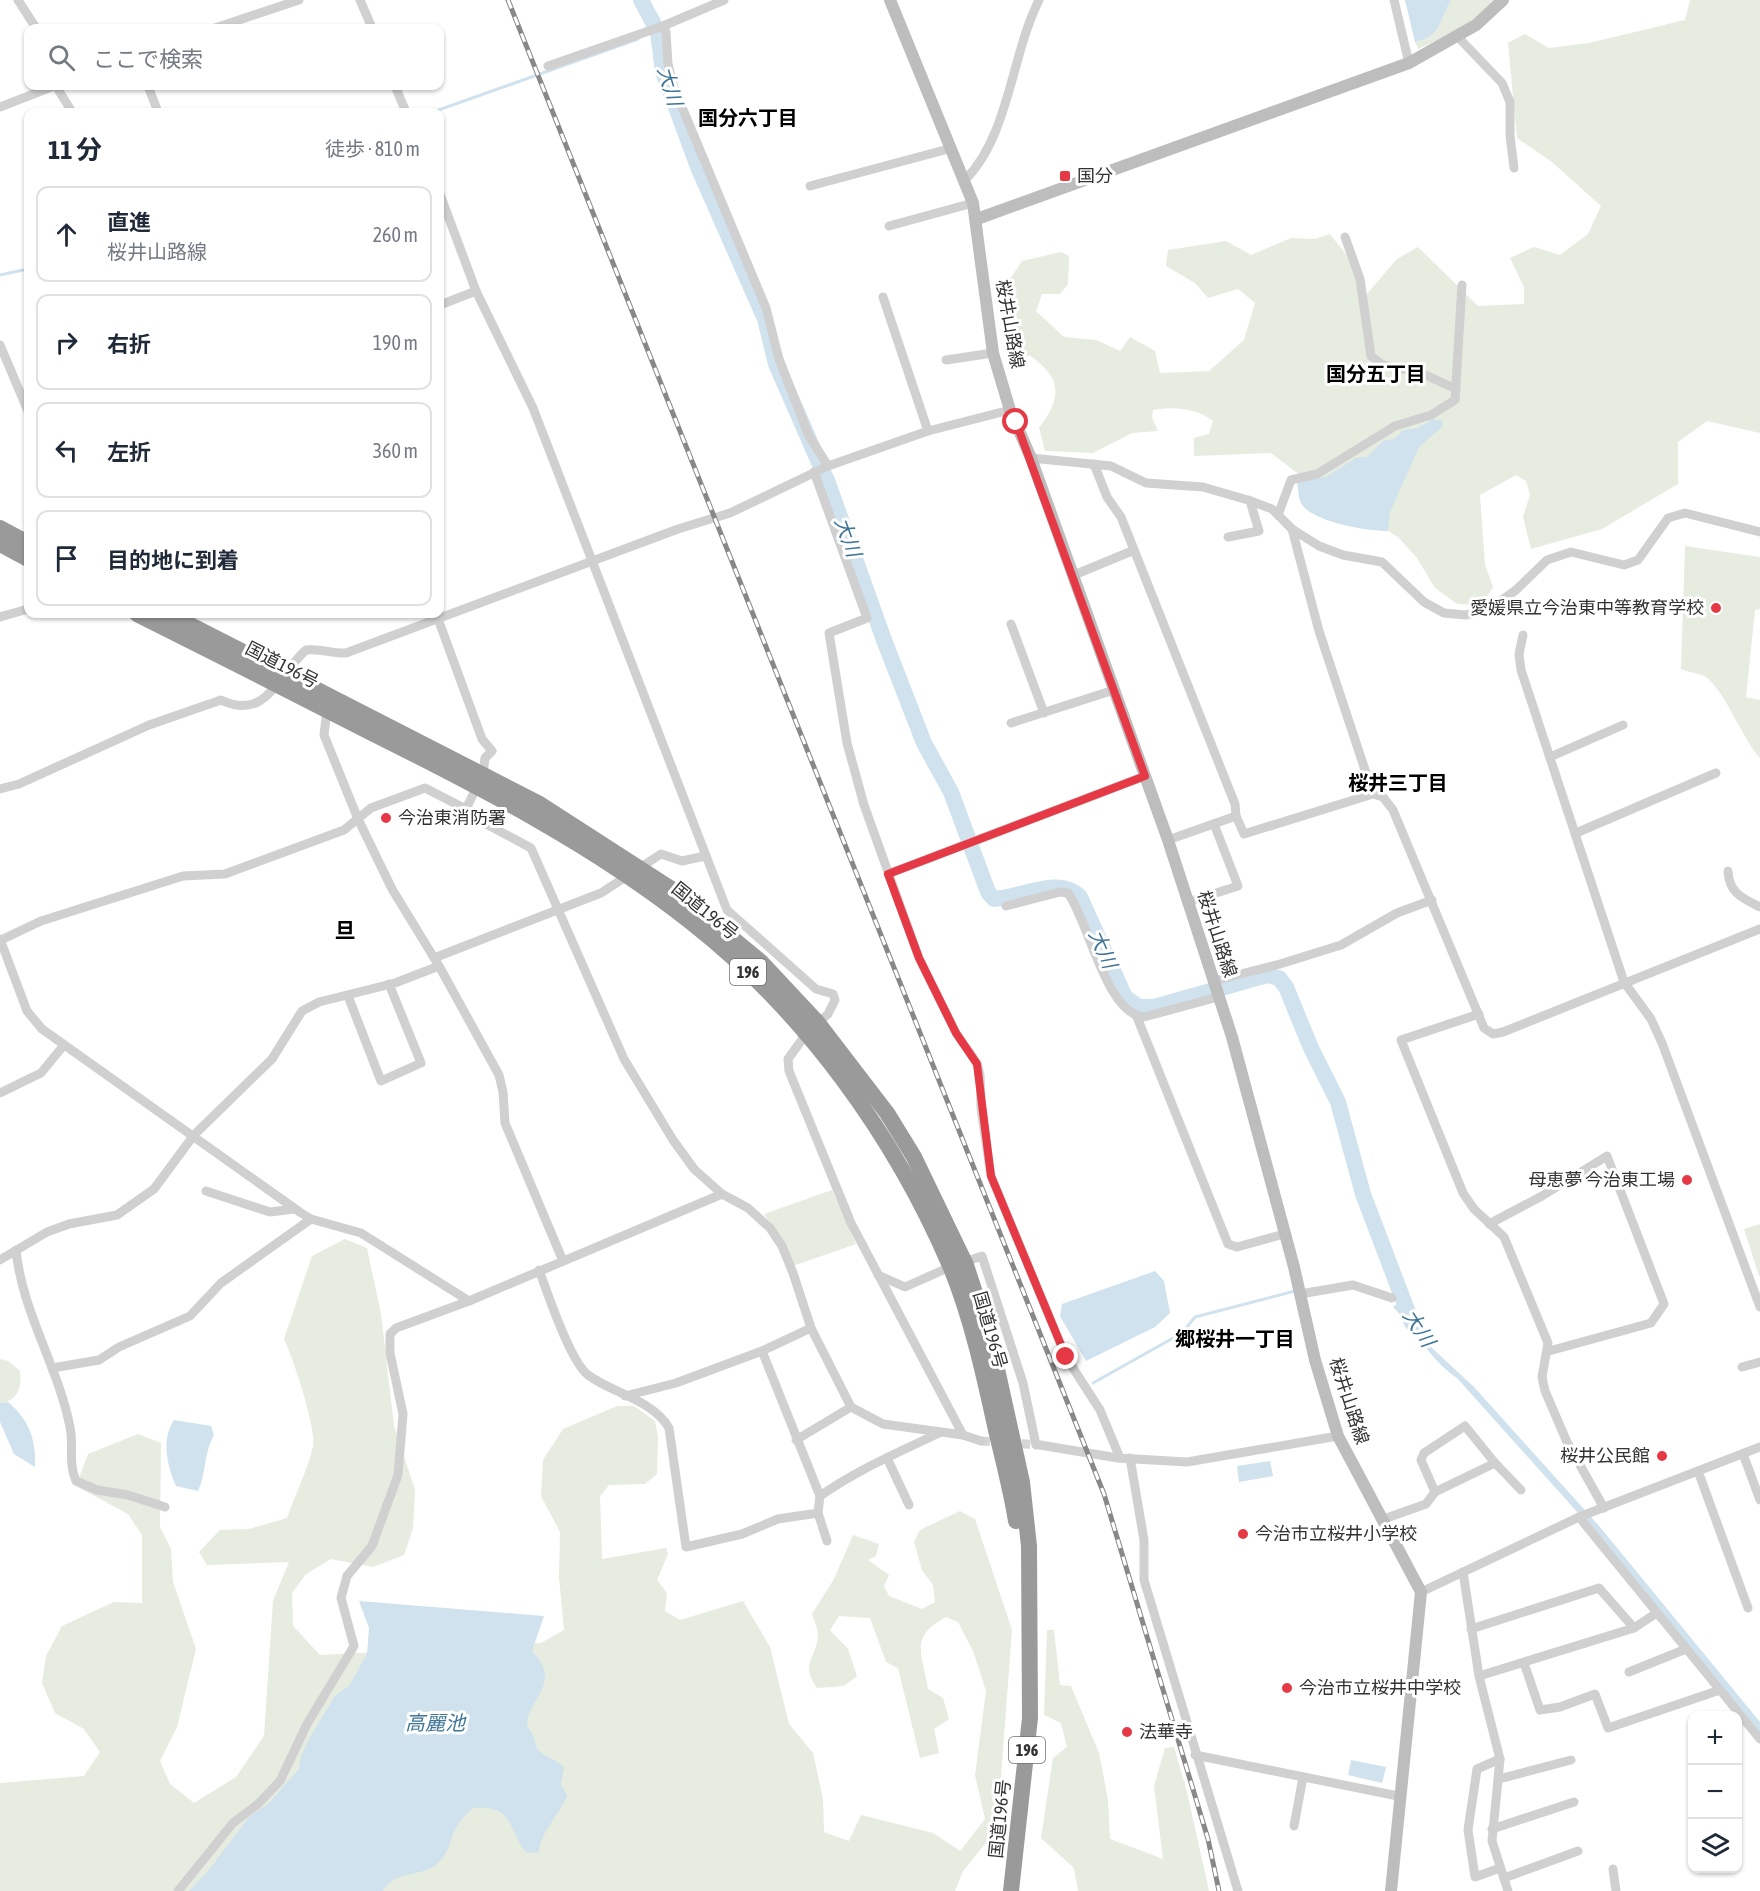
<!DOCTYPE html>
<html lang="ja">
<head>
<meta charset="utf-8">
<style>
  body { margin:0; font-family:"Asap Condensed","Noto Sans JP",sans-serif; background:#f2f2f3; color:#1f2937 }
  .controls { position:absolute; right:18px; bottom:18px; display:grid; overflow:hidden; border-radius:12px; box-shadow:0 2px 4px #0004 }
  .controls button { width:54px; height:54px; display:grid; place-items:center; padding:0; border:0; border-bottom:2px solid #e0e1e3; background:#fff; color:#1f2937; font:30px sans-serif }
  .stop { position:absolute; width:18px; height:18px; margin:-14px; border:4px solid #e63946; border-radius:50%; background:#fff }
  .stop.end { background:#e63946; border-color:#fff; box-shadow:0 2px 6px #0008 }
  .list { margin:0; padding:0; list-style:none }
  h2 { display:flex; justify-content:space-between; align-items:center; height:78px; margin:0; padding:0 24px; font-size:26px }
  h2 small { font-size:20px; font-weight:400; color:#747a83 }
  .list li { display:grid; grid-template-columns:39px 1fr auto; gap:18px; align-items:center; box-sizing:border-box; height:96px; margin:0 12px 12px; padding:0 12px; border:2px solid #e0e1e3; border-radius:12px }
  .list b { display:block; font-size:22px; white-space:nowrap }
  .list p { margin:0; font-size:20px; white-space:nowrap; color:#747a83 }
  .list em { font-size:20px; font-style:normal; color:#747a83 }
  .icon { flex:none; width:33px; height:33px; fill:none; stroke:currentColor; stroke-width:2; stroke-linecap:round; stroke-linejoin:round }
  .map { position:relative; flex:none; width:1760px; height:1891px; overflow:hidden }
  .search { position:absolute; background:#fff; box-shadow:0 2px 4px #0004; left:24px; top:24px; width:420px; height:66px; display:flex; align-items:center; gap:15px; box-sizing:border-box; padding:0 21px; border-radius:12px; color:#747a83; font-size:22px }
  .panel { position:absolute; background:#fff; box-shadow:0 2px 4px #0004; left:24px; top:108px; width:420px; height:510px; border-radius:12px }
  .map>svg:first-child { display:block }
  .green { fill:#e6ecdf }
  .water { fill:#cfe2ee }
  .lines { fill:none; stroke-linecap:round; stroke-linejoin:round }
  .stream { stroke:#cfe2ee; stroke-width:3 }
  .river { stroke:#cfe2ee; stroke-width:16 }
  .street-tunnel { stroke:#d6d6d6; stroke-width:9; stroke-dasharray:9 4.5; stroke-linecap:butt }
  .street { stroke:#d0d0d0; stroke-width:9 }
  .secondary { stroke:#bdbdbd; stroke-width:12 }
  .highway { stroke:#9a9a9a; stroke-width:16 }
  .rail-casing { stroke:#888; stroke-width:5 }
  .rail { stroke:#fff; stroke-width:3; stroke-dasharray:9; stroke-linecap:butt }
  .route { stroke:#e63946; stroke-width:8 }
  .poi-dot { fill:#e63946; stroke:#fff; stroke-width:2 }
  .labels { text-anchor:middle; stroke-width:6; stroke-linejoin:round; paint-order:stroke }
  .shield { fill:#fff; stroke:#707070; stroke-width:1.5 }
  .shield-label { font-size:16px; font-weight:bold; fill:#333 }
  .poi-label { font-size:18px; fill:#333; stroke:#fff; text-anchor:start }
  .street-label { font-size:18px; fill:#333; stroke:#fff }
  .water-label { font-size:20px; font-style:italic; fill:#3f7597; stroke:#fff }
  .neighbourhood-label { font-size:20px; font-weight:bold; fill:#000; stroke:#fff }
  .quarter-label { font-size:21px; font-weight:bold; fill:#000; stroke:#fff }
</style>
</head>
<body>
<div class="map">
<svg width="1760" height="1891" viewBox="0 0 1760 1891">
  <rect width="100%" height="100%" fill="#fff"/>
  <g class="green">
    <path d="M1451,0H1498L1458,31L1418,49L1415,42C1442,36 1439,21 1451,0Z"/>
    <path d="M1690,0H1760V433L1707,421L1678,442V484L1602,529L1531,549L1523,517L1530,495L1526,481L1516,475L1480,495L1485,565L1493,587L1482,605L1457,604L1435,588L1417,558L1398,537L1296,472L1271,453L1194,456V438L1209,434L1213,421C1198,408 1172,406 1153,410L1152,418L1158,431L1132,433L1093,453L1045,451L1039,428C1062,398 1063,378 1029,355L1014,368L1003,318V290L1022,261L1061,252L1069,256L1068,284L1060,294H1042L1036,311L1064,337L1096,340L1120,351L1130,337L1155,351L1160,373L1209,371L1244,340L1255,303L1238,289L1208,298L1195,283L1166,266L1168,250L1226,241L1251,255L1291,238L1315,239L1330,234L1345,253L1366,295L1397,259L1418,247L1478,306L1524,304V287L1510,258L1534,247L1560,255L1588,234L1601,206L1552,162L1517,138L1508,43L1525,34L1549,48L1589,43L1685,20Z"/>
    <path d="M1685,546L1760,557V609L1755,610L1746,697L1760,700V758C1743,740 1723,686 1704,676C1697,673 1688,672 1681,669Z"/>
    <polygon points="832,1190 856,1244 787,1268 774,1229 764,1214"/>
    <polygon points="1760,1224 1760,1276 1759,1276 1744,1229"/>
    <path d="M345,1239L367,1248L381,1314L394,1426L415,1490L413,1528L404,1555L373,1567L331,1559L306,1574L292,1593L293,1626L320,1655L541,1643L564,1630L559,1577L560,1532L541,1496L543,1460L563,1429L617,1406H634L655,1421L658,1437L657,1474L645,1484L609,1485L600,1496L602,1559L666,1548L668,1554L657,1580L667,1593L665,1611L680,1620L743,1601L770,1647L789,1724L813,1753L823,1799L824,1832L849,1841L861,1815L933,1833L960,1851L985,1819L975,1775L986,1691L973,1651L958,1622L946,1617C909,1637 922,1652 928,1689L943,1698L949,1719L934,1729L939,1753L920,1758L898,1668L886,1662L870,1618L839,1616L830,1630L848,1649L857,1676L844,1686L817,1688C800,1664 815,1660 818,1637C819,1631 814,1620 812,1614L834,1579L853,1535L879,1544L876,1556L868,1560L889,1575L884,1586L889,1596L922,1609L935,1602L933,1585L922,1570L914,1542L920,1530L960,1511L975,1519L1012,1630L997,1829L963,1871L955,1891H0V1783L84,1776L100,1752L84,1729L55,1713L42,1683L46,1656L62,1626L114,1602L142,1603V1535L128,1514L76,1486L88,1454L138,1434L161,1443L160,1527L171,1549L173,1582L196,1649L177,1727L160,1761L170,1784L194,1803L236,1777L264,1736L273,1601L289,1562L207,1565L199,1552L220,1530L249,1529L287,1518C295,1495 307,1471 313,1447C317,1430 293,1357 284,1339L312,1256Z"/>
    <path d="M0,1359L8,1361L20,1371C22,1387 18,1401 0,1403Z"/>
    <polygon points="1047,1630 1054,1630 1060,1685 1071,1686 1099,1753 1108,1800 1110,1839 1163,1859 1154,1786 1165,1748 1174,1747 1186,1788 1209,1891 1078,1891 1074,1868 1041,1838 1053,1758 1067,1747 1061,1723 1044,1715"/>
  </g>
  <g class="water">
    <path d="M1405,0H1451C1439,21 1442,36 1415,42Z"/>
    <path d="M1433,419L1442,421L1443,426L1419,447L1390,512L1388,531C1368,531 1308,522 1300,501C1298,495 1298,487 1297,481L1326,477L1356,458L1367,457L1383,441L1394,439L1404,430L1418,428Z"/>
    <polygon points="1155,1271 1164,1281 1170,1313 1155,1327 1086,1361 1060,1316 1062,1304"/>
    <path d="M1399,1303H1406L1433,1349L1474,1387L1600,1527L1760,1722V1735L1579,1514L1457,1378C1427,1357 1417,1331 1393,1307Z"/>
    <path d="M8,1402C29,1420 36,1439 35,1467L14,1454L0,1422V1403Z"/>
    <path d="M174,1420L211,1426L214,1435C203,1456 207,1471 198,1491L176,1486C167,1466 161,1439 174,1420Z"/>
    <polygon points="1270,1461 1273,1476 1239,1482 1237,1466"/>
    <path d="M359,1601L544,1616L532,1651C566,1685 521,1705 528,1727C529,1730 532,1732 533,1735C535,1739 535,1745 537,1749C542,1755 557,1760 564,1767L561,1784L567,1795C560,1816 540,1831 539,1852L528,1853L524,1850C507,1823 511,1805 473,1808C467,1814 461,1819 457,1826C450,1838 449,1855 437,1864C421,1878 395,1869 383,1891H189L208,1871L249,1817L268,1804L299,1769L301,1756L309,1739L335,1696L349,1686L367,1654L369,1628Z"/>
    <polygon points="1351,1760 1386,1767 1382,1783 1348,1775"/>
  </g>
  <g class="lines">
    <g class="stream">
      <polyline points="433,112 638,39"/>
      <polyline points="0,275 28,269"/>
      <polyline points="1093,1383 1182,1333 1195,1317 1295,1291"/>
    </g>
    <path class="river" d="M641,0L658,32L663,72L698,167L765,319L776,364L828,483L884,640L924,743L951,792L988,892L994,899C1021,898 1059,875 1080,897L1125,997L1139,1007H1154L1267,975L1279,978L1286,987L1311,1048L1338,1102L1363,1194L1412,1323"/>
    <polyline class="street-tunnel" points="981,1441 1040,1445"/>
    <g class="street">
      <polyline points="18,0 36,28"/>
      <polyline points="360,0 372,28"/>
      <polyline points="1394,0 1409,63"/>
      <polyline points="663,26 666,32 668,64 674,88 766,308 779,359 809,436 828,466"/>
      <polyline points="215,28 299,0"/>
      <polyline points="1457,36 1502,83 1510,102 1510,136 1514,168"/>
      <polyline points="548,66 663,26 724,0"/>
      <polyline points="56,86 72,112"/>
      <polyline points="148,86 158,112"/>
      <polyline points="395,86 406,112"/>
      <polyline points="0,107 54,86"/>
      <path d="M965,180C1009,136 1011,56 1039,0"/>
      <polyline points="810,186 952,148"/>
      <polyline points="440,194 476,291 533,408 727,910 816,989 833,994 835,1000 828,1014 806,1034 788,1059 789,1071 851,1223 963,1435"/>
      <polyline points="889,226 973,203"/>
      <polyline points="1345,237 1360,279 1371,356 1383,365 1419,372 1456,389"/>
      <polyline points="883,297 928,431"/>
      <polyline points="440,305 476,291"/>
      <polyline points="0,345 28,411"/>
      <polyline points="946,360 993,353"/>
      <polyline points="1031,458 1111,466 1146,483 1203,487 1248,500 1272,509 1292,529 1319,546 1343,555 1382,562 1424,602 1444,613 1465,615 1487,611 1516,590 1547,560 1571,552 1624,565 1638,560 1668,518 1685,513 1760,532"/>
      <polyline points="1094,464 1107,497 1121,517 1235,804 1236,816"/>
      <polyline points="814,472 867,618 829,633 847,743 864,805 919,958 956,1033 977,1063 980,1075 981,1108 991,1176 1066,1357 1100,1410 1120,1458"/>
      <polyline points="1278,515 1291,480 1317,474 1395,426 1431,415 1455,400 1462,285"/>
      <polyline points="1292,529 1319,631 1373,794"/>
      <polyline points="1228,537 1259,531 1250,501"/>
      <polyline points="1074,575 1132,551"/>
      <polyline points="0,617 28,609"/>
      <polyline points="1011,624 1044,713"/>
      <polyline points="1523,635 1519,654 1521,670 1624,982 1651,1019 1662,1043 1760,1307"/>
      <polyline points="327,710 324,735 358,819 392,889 439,966 499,1075 503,1092 505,1123 563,1261"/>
      <polyline points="1011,723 1114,690"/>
      <polyline points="1550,757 1623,725"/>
      <path d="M0,789L19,784L149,725L221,700C267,722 278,674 306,650C321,648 332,654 346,653L678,529L730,513L828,466L928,431L1010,410"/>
      <polyline points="466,809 475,818 531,848 624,1059 673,1140 694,1169 722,1194 748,1208 770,1228 782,1246 793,1273 811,1328 851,1407 883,1424 963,1435 981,1441"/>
      <polyline points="1576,833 1716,773"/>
      <polyline points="1168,840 1236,816 1244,834 1373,794 1383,797 1393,810 1484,1028 1493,1034 1503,1032 1760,929"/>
      <path d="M1728,871C1729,893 1742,898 1760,907"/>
      <polyline points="888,874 1145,776"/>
      <polyline points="1188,902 1238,886 1214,824"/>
      <path d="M1006,906L1060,892L1068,893C1089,922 1106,1014 1144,1017L1218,997"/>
      <polyline points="0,939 27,1011 42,1029 301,1213 311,1219 361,1233 469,1301"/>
      <polyline points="1,940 41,921 183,876 225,874 344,830 371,808 425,788 466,809 483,774 485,758 492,751 482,739 437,616"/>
      <polyline points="434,958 601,893 661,854 682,861 705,856"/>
      <polyline points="1213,981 1280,964 1341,945 1397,913 1432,900"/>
      <polyline points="348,996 381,1081 421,1063 389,984"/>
      <polyline points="1479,1014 1401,1040 1463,1193 1474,1209 1504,1237 1548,1343 1542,1377 1545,1391 1567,1442 1604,1508"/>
      <polyline points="1137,1017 1228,1244 1237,1247 1284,1234"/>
      <polyline points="0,1093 41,1073 64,1045"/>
      <polyline points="206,1191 270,1212 294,1209"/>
      <polyline points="1489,1224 1542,1196 1607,1156 1664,1304 1651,1323 1549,1351"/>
      <path d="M16,1250C22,1312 58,1366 70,1427C74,1446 68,1463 76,1481L97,1490L128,1495L165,1507"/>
      <polyline points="0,1260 47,1232 69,1224 117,1215 154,1189 194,1135 272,1059 302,1011 319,1002 395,983 439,966"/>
      <path d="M539,1270C548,1294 570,1361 588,1375C614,1394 653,1400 669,1428L686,1547L742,1534L778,1519L818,1513L820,1496C858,1469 900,1452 941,1432"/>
      <polyline points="878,1275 905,1287 950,1267 982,1256 1023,1383 1036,1445"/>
      <polyline points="1300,1294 1353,1285 1392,1298"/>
      <polyline points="811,1328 762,1351 820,1496"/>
      <polyline points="1742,1367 1760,1362"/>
      <polyline points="52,1368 99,1360 119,1347 190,1316 221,1283 311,1219"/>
      <polyline points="625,1396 676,1383 762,1351"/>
      <polyline points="796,1440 851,1407"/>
      <polyline points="1040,1445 1118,1458 1187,1462 1338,1436"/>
      <polyline points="1743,1454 1760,1500"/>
      <polyline points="887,1458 909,1505"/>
      <polyline points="1130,1458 1144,1540 1144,1580 1238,1891"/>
      <polyline points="1495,1463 1521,1490"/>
      <polyline points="1698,1471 1748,1608"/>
      <polyline points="818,1513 827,1541"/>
      <polyline points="1579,1517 1760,1739"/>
      <polyline points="1381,1520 1426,1504 1435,1492 1421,1460 1424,1453 1465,1426 1495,1463 1435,1492"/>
      <polyline points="1463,1572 1479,1676 1500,1759 1492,1841 1508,1891"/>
      <polyline points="1421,1592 1579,1517 1760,1447"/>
      <polyline points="1634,1628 1655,1614"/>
      <polyline points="1471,1629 1599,1588 1634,1628 1479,1676"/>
      <polyline points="1524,1663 1540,1710 1560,1707 1595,1694 1608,1728 1720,1690"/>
      <polyline points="1629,1672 1686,1649"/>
      <polyline points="1195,1755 1398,1796"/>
      <polyline points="1499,1779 1571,1760"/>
      <polyline points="1294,1826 1303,1777"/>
      <polyline points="1492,1829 1574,1802"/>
      <polyline points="1500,1868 1475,1877 1468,1830 1477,1769 1500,1759"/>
      <polyline points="1613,1869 1616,1891"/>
      <polyline points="1504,1878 1578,1851"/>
      <polyline points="178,1891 233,1823 258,1804 280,1781 307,1724 354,1646 341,1598 347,1576 372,1546 398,1475 403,1414 390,1353 390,1334 396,1328 469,1301 722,1194"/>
    </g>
    <g class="secondary">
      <polyline points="890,0 973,203 993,353 1010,410 1031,458 1168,840 1232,1037 1294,1267 1315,1360 1338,1436 1421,1592 1391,1891"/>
      <polyline points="977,219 1409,63 1476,25 1503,0"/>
    </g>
    <g class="highway">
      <polyline points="0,528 28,543"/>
      <polyline points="0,544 28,559"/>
      <path d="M137,614C215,653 292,692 370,732C482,788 594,845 692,923C805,1012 895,1136 951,1268C972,1320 984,1375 996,1430C1003,1460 1011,1490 1016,1521"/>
      <polyline points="169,614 538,803 676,892 761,962 818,1023 887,1113 914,1157 966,1265 991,1342 1022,1482 1029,1546 1030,1718 1011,1891"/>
    </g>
    <g class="rail-casing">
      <polyline id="rail" points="508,0 1104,1494 1208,1839 1219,1891"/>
    </g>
    <use href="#rail" class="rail"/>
  </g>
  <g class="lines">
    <polyline class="route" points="1016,422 1145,776 888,874 919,958 956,1033 977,1064 991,1176 1066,1357"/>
  </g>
  <g class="poi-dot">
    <rect x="1059" y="170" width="12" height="12" rx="3"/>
    <circle cx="1716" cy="608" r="6"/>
    <circle cx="386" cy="818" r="6"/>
    <circle cx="1687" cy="1180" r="6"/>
    <circle cx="1662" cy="1456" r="6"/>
    <circle cx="1243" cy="1534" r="6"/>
    <circle cx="1287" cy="1688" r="6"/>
    <circle cx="1127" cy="1732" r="6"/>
  </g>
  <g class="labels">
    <g class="shield">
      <rect x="730" y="959" width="36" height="26" rx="4.5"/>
      <rect x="1009" y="1737" width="36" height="26" rx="4.5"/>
    </g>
    <g class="shield-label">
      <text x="748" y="978">196</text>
      <text x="1027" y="1756">196</text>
    </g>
    <g class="poi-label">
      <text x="1077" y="182">国分</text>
      <text x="1704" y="614" text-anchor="end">愛媛県立今治東中等教育学校</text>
      <text x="398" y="824">今治東消防署</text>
      <text x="1675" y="1186" text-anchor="end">母恵夢 今治東工場</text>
      <text x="1650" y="1462" text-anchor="end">桜井公民館</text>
      <text x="1255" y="1540">今治市立桜井小学校</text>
      <text x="1299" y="1694">今治市立桜井中学校</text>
      <text x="1139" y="1738">法華寺</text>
    </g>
    <g class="street-label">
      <text transform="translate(1010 324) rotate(80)" y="6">桜井山路線</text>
      <text transform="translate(282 665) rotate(27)" y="6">国道196号</text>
      <text transform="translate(705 911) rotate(39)" y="6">国道196号</text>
      <text transform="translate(1217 934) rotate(72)" y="6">桜井山路線</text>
      <text transform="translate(990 1330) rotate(74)" y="6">国道196号</text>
      <text transform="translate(1349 1401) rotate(72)" y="6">桜井山路線</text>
      <text transform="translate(1000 1819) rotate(-84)" y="6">国道196号</text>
    </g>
    <g class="water-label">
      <text transform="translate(670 86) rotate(73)" y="7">大川</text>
      <text transform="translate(848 537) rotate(70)" y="7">大川</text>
      <text transform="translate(1103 949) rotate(66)" y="7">大川</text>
      <text transform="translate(1419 1328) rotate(57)" y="7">大川</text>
      <text x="435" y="1730">高麗池</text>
    </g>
    <g class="neighbourhood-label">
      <text x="748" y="125">国分六丁目</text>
      <text x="1376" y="381">国分五丁目</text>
      <text x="1398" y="790">桜井三丁目</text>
      <text x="1235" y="1346">郷桜井一丁目</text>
    </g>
    <g class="quarter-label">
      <text x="345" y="938">旦</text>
    </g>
  </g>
</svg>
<div class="controls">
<button>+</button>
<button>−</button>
<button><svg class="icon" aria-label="layers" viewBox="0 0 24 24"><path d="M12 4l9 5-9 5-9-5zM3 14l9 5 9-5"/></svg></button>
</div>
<div class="stop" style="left:1016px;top:422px"></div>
<div class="stop end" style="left:1066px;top:1357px"></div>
<div class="search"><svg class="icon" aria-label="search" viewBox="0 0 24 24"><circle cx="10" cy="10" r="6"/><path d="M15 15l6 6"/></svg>ここで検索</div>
<section class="panel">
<h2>11 分<small>徒歩 · 810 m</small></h2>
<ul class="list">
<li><svg class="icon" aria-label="ahead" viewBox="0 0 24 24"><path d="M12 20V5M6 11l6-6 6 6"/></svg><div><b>直進</b><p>桜井山路線</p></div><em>260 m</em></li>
<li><svg class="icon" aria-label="right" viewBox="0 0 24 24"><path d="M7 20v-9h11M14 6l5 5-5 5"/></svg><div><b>右折</b></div><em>190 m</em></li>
<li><svg class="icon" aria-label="left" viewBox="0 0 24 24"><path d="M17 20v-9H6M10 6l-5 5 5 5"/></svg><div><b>左折</b></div><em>360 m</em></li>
<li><svg class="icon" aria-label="arrive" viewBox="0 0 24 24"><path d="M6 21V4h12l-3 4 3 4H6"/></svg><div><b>目的地に到着</b></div></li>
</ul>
</section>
</div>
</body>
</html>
